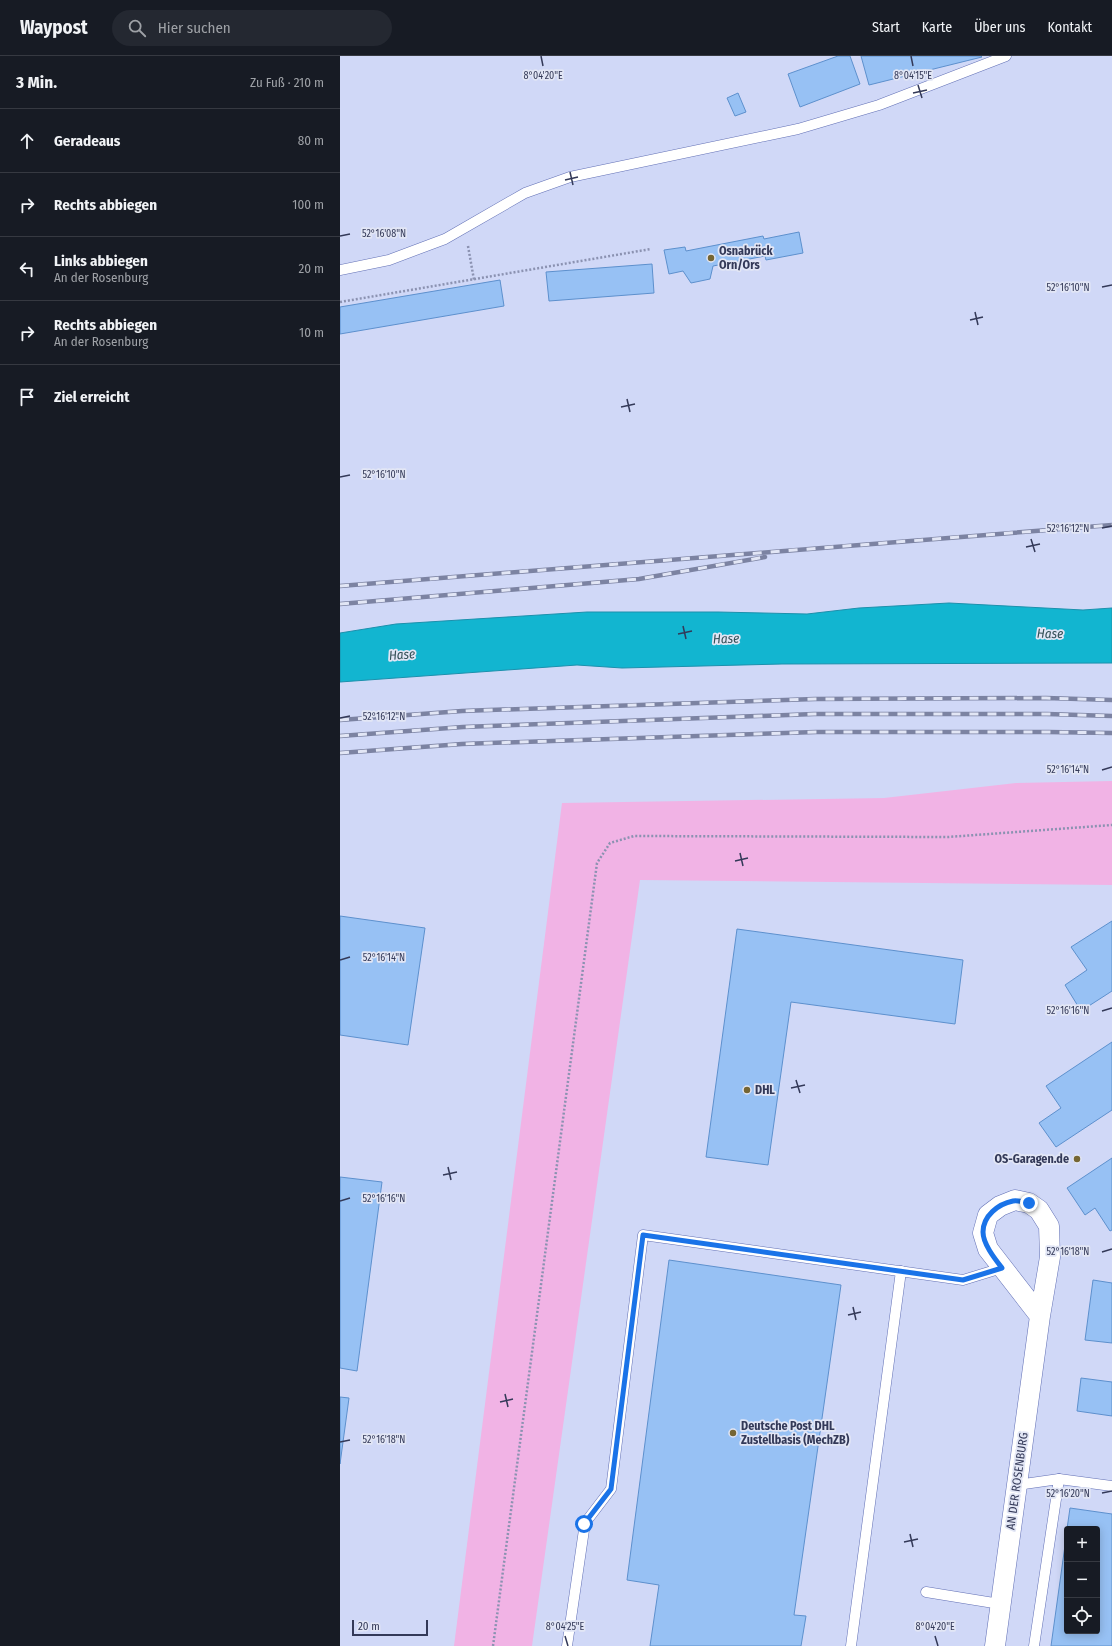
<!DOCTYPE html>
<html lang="de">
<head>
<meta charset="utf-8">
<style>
  body { margin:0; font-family:"Fira Sans Condensed",sans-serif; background:#242831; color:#f1f3f6 }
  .controls { position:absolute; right:12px; bottom:12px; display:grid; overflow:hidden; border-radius:4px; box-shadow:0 2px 10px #0003 }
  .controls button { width:36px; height:36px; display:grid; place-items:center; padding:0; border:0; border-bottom:1px solid #363941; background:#171b24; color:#f1f3f6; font:20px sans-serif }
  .scale { position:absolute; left:12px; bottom:10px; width:76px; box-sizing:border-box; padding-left:4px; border:2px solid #333958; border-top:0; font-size:11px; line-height:14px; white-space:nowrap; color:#333958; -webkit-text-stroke:3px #e2e6f5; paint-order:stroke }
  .stop { position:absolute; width:12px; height:12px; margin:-9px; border:3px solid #1a73e8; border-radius:50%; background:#fff }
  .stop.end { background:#1a73e8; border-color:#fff; box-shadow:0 1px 4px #0008 }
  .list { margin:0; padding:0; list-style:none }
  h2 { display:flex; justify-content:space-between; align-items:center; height:52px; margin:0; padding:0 16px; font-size:17px }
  h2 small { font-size:13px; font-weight:400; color:#9ea1a6 }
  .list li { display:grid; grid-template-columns:26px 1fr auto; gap:12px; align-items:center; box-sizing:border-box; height:64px; padding:0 16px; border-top:1px solid #363941 }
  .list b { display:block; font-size:15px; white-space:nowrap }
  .list p { margin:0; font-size:13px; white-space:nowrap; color:#9ea1a6 }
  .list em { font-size:13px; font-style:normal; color:#9ea1a6 }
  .icon { flex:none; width:22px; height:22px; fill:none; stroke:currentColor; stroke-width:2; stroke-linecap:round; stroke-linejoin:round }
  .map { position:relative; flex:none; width:772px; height:1590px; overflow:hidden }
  header { display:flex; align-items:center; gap:24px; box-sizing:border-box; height:56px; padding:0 20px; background:#171b24; border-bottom:1px solid #363941 }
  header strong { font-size:19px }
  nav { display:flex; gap:22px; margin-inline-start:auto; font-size:14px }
  .search { width:280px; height:36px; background:#242831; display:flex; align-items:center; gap:10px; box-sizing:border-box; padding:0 14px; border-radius:22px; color:#9ea1a6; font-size:15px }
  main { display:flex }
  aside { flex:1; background:#171b24 }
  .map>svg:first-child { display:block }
  .green { fill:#f1b3e5 }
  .water { fill:#12b5d0; stroke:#1c90ac }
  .building { fill:#97c1f4; stroke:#5d90cd }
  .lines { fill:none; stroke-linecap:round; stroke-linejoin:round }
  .service-casing { stroke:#6270b5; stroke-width:11 }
  .minor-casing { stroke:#6270b5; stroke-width:21 }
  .path { stroke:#8b92b1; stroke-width:2.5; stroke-dasharray:2 2; stroke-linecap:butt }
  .service { stroke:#fff; stroke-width:10 }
  .minor { stroke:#fff; stroke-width:20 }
  .rail-casing { stroke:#7c83a2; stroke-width:4.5 }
  .rail { stroke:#e2e6f5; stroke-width:3; stroke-dasharray:9; stroke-linecap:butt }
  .route { stroke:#1a73e8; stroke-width:5 }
  .ticks { fill:none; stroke:#333958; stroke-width:1.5 }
  .poi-dot { fill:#756634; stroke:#e2e6f5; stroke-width:1.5 }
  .labels { text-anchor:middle; stroke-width:3.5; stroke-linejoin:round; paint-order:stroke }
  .poi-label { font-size:12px; font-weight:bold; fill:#333958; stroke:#e2e6f5; text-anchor:start }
  .street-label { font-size:12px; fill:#333958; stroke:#e2e6f5 }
  .water-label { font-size:13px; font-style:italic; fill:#324f56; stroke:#e2e6f5 }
  .ticks-label { font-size:10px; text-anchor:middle; fill:#333958; stroke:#e2e6f5; stroke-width:3.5; stroke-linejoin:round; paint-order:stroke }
</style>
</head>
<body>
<header>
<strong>Waypost</strong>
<div class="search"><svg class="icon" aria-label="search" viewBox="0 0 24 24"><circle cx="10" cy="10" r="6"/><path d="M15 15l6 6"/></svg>Hier suchen</div>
<nav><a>Start</a><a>Karte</a><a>Über uns</a><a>Kontakt</a></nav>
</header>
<main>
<aside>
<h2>3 Min.<small>Zu Fuß · 210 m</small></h2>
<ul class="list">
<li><svg class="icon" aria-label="ahead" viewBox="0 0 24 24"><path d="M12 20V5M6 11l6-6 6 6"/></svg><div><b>Geradeaus</b></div><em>80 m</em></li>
<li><svg class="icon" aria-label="right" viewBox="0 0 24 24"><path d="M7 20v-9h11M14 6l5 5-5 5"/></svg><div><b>Rechts abbiegen</b></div><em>100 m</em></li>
<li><svg class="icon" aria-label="left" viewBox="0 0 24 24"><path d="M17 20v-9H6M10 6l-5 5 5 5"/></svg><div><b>Links abbiegen</b><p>An der Rosenburg</p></div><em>20 m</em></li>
<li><svg class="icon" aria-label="right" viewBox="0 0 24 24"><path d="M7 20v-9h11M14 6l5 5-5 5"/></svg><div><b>Rechts abbiegen</b><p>An der Rosenburg</p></div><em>10 m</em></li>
<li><svg class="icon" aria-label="arrive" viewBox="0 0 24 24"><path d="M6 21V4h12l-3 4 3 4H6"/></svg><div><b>Ziel erreicht</b></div></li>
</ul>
</aside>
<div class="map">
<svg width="772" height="1590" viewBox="0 0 772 1590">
  <rect width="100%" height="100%" fill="#d0d8f7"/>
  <polygon class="green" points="772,725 772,829 300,824 192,1590 114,1590 222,747 544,742 676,727"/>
  <polygon class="water" points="609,547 743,554 772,552 772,607 442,608 282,612 237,609 0,626 0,577 56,568 247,556 378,556 467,558 519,552"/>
  <g class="building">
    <polygon points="498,0 510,0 520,28 460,51 448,18"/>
    <polygon points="521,0 641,0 642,1 529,29"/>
    <polygon points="398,37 406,56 395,60 387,42"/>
    <polygon points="459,176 463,197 426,204 425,200 373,210 370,223 351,227 343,215 329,218 324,194 345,191 346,195 423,180 424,183"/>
    <polygon points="312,208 314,237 209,245 206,216"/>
    <polygon points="160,224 164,250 0,278 0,251"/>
    <polygon points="0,860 85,872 68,989 0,979"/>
    <polygon points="772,865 772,935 741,955 725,929 747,914 731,891"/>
    <polygon points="397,873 623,904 615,968 451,946 428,1109 366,1101"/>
    <polygon points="772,986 772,1054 716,1091 699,1067 721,1052 706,1030"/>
    <polygon points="772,1102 772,1174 770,1175 755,1152 745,1159 727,1132"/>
    <polygon points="0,1121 42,1126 17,1315 0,1312"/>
    <polygon points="329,1204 501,1229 454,1559 466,1560 461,1590 310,1590 319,1529 287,1524"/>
    <polygon points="753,1224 772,1227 772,1287 745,1284"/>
    <polygon points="741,1322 772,1326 772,1360 737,1355"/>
    <polygon points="0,1341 9,1342 0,1408"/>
    <polygon points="730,1452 772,1458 772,1590 711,1590 727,1475 727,1575 757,1575 757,1473 727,1473"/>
  </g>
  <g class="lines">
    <g class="service-casing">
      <g id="service">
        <polyline points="0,214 49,204 105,183 185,137 230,121 458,73 539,49 666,0"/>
        <polyline points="677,1429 719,1423 772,1430"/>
        <polyline points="586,1536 660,1548"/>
        <polyline points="227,1590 245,1467 271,1433 303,1179 623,1224 662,1212"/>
        <polyline points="511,1590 561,1215"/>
        <polyline points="694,1590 719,1423"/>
      </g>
    </g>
    <g class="minor-casing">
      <polyline id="minor" points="655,1590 700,1260 710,1201 709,1170 699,1154 689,1147 675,1144 660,1150 648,1159 643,1177 648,1193 700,1260"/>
    </g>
    <g class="path">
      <polyline points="128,190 134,224"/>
      <polyline points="0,246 311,193"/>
      <polyline points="153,1590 257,807 270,787 294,780 608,781 772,769"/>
    </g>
    <use href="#service" class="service"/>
    <use href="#minor" class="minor"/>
    <g class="rail-casing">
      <g id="rail">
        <polyline points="0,530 772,469"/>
        <polyline points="0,548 299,523 425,501"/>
        <polyline points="0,664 122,655 475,643 706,642 772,644"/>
        <polyline points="0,680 123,671 474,658 707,658 772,660"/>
        <polyline points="0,697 122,688 476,676 708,676 772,677"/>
      </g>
    </g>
    <use href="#rail" class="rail"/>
  </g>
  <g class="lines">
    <path class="route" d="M244,1468L271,1433L303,1179L623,1224L662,1212C655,1203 643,1188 643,1176C643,1160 658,1148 673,1145C678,1144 684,1146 689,1147"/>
  </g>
  <path class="ticks" d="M201,0L203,10M571,0L573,10M578,29L582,42M573,37L587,34M230,116L233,129M225,124L238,121M0,180L10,178M762,231L772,229M635,256L638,269M630,264L643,261M287,343L290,356M281,351L295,348M0,421L10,419M762,472L772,470M691,483L695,496M686,491L700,488M343,570L346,583M338,578L352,575M0,662L10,660M762,714L772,711M400,797L403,810M395,805L408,802M0,904L10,901M762,955L772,952M456,1024L460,1037M451,1032L465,1029M108,1111L111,1124M103,1119L117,1116M0,1145L10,1142M762,1196L772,1193M513,1251L516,1264M508,1259L521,1256M165,1338L168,1351M160,1346L173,1343M0,1386L10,1384M762,1437L772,1435M570,1478L573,1491M564,1486L578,1483M225,1580L228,1590M595,1580L598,1590"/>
  <g class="poi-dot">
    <circle cx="371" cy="202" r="4"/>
    <circle cx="407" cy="1034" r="4"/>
    <circle cx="737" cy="1103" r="4"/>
    <circle cx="393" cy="1377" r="4"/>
  </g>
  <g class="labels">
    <g class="poi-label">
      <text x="379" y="199">Osnabrück<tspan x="379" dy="14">Orn/Ors</tspan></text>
      <text x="415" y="1038">DHL</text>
      <text x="729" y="1107" text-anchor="end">OS-Garagen.de</text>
      <text x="401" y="1374">Deutsche Post DHL<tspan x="401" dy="14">Zustellbasis (MechZB)</tspan></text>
    </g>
    <g class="street-label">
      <text transform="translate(677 1425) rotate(-82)" y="4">AN DER ROSENBURG</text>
    </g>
    <g class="water-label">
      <text transform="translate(710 577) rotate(1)" y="5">Hase</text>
      <text transform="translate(386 582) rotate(-2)" y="5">Hase</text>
      <text transform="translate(62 598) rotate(-4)" y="5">Hase</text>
    </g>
  </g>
  <g class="ticks-label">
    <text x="203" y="23">8°04'20"E</text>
    <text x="573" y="23">8°04'15"E</text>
    <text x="44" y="181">52°16'08"N</text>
    <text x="728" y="235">52°16'10"N</text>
    <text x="44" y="422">52°16'10"N</text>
    <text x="728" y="476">52°16'12"N</text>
    <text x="44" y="664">52°16'12"N</text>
    <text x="728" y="717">52°16'14"N</text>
    <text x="44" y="905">52°16'14"N</text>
    <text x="728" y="958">52°16'16"N</text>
    <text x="44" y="1146">52°16'16"N</text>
    <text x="728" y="1199">52°16'18"N</text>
    <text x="44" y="1387">52°16'18"N</text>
    <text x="728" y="1441">52°16'20"N</text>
    <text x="225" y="1574">8°04'25"E</text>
    <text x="595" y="1574">8°04'20"E</text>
  </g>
</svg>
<div class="controls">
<button>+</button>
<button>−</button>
<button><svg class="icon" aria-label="locate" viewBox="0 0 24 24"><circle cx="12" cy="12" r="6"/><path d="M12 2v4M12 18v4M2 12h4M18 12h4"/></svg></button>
</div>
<div class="scale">20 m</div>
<div class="stop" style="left:244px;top:1468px"></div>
<div class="stop end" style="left:689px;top:1147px"></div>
</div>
</main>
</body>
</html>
